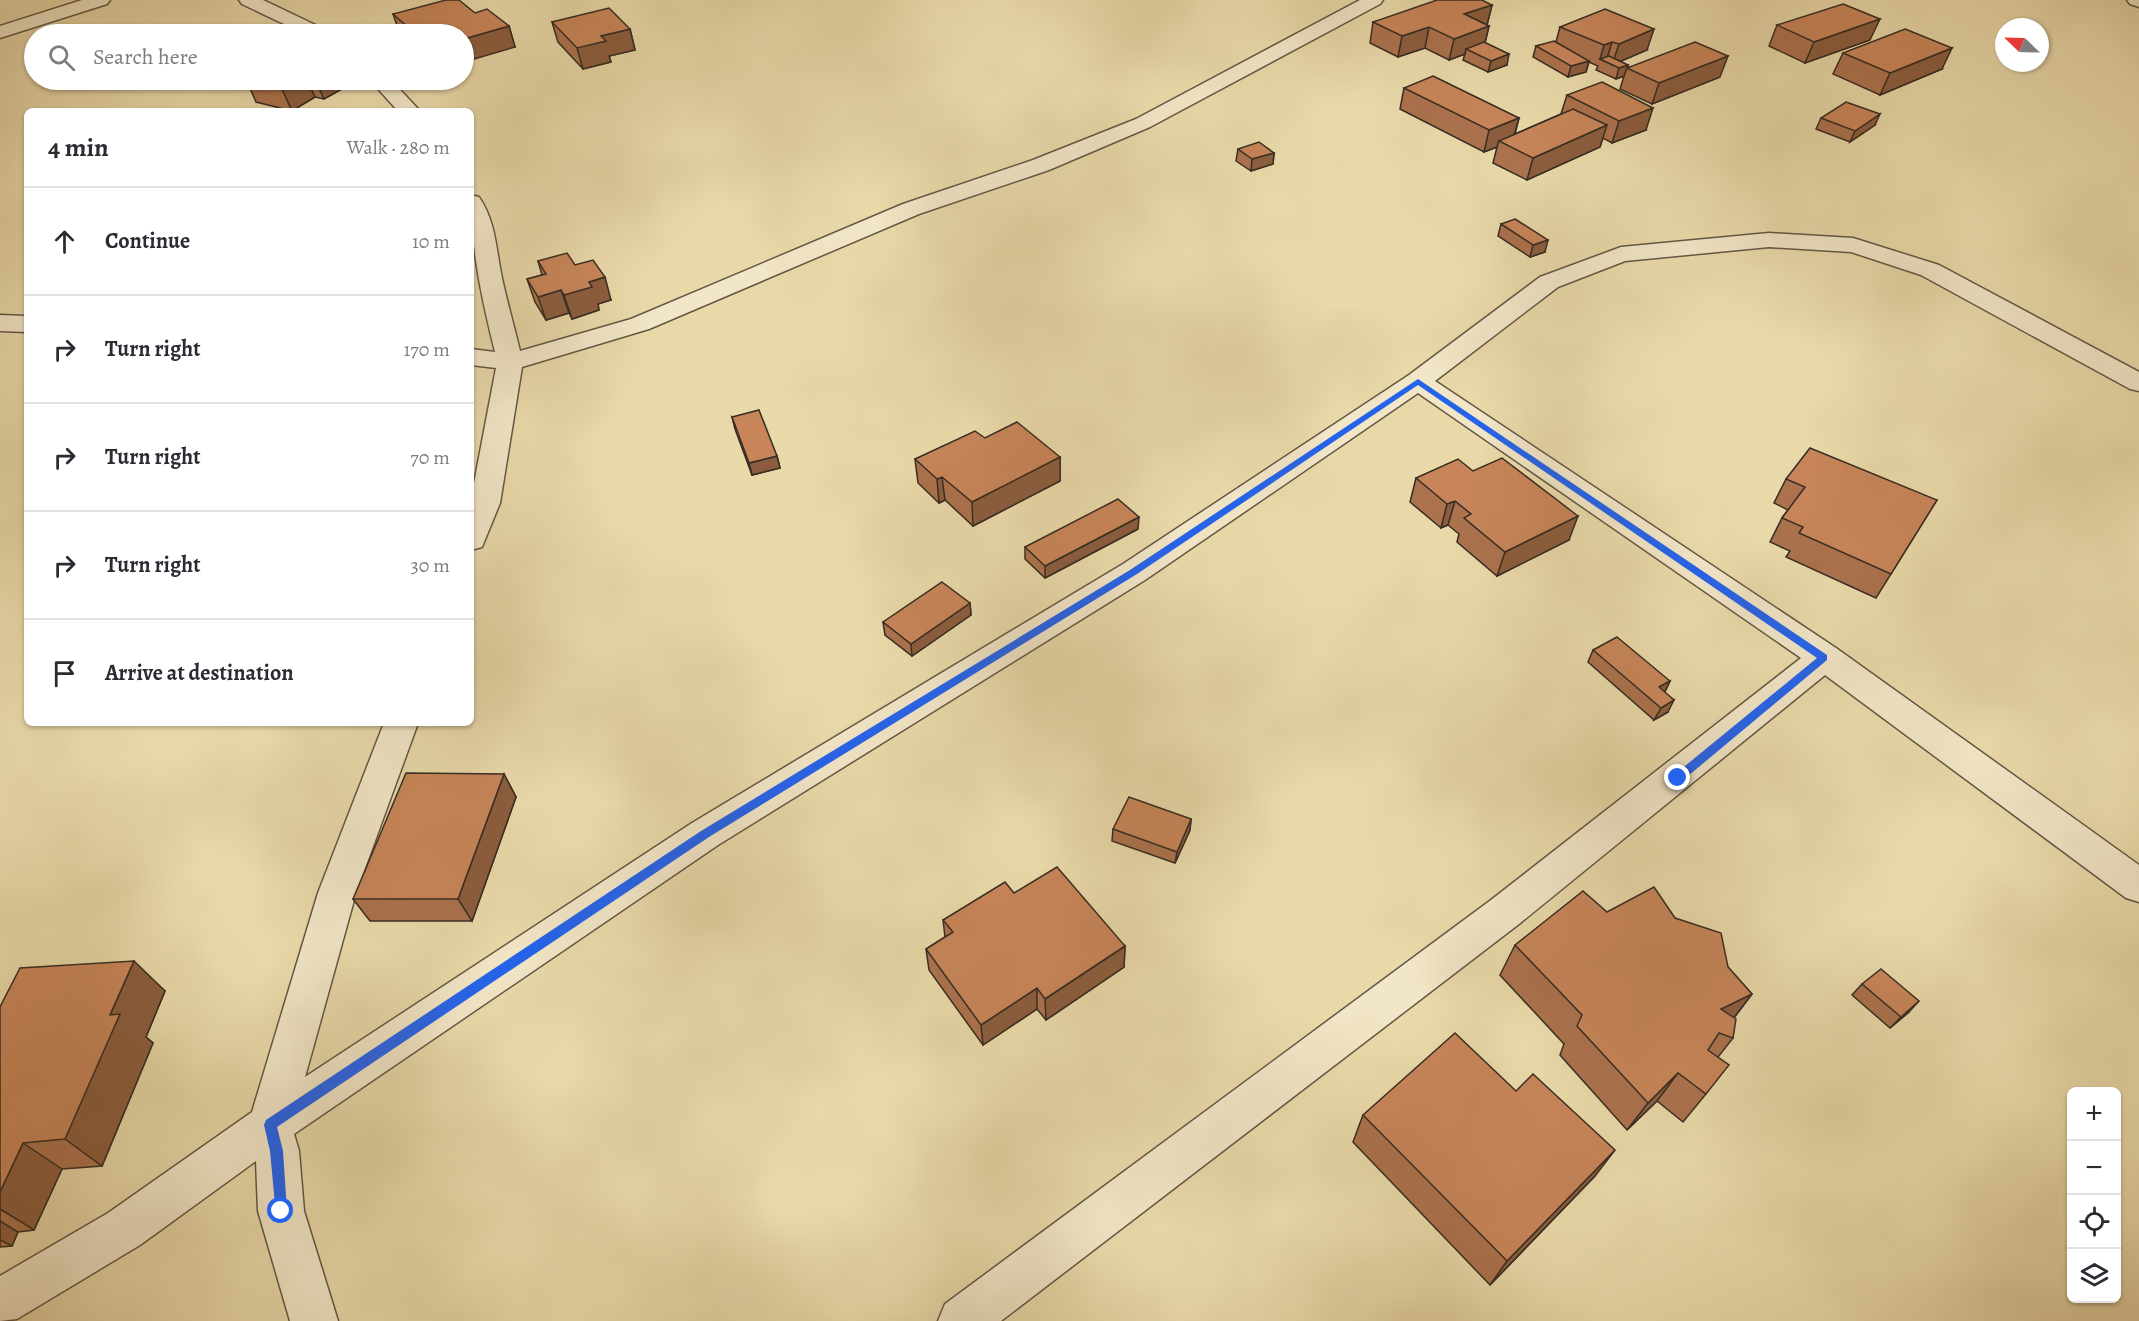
<!DOCTYPE html>
<html lang="en">
<head>
<meta charset="utf-8">
<style>
  body { margin:0; font-family:Alegreya,serif; background:#f2f2f3; color:#2b2b33 }
  .controls { position:absolute; right:18px; bottom:18px; display:grid; overflow:hidden; border-radius:9px; box-shadow:0 2px 4px #0004 }
  .controls button { width:54px; height:54px; display:grid; place-items:center; padding:0; border:0; border-bottom:2px solid #e1e1e2; background:#fff; color:#2b2b33; font:30px sans-serif }
  .compass { position:absolute; left:1995px; top:18px; width:54px; height:54px; border-radius:50%; background:#fff; box-shadow:0 2px 4px #0004; rotate:293deg }
  .stop { position:absolute; width:18px; height:18px; margin:-14px; border:4px solid #2563eb; border-radius:50%; background:#fff }
  .stop.end { background:#2563eb; border-color:#fff; box-shadow:0 2px 6px #0008 }
  .list { margin:0; padding:0; list-style:none }
  h2 { display:flex; justify-content:space-between; align-items:center; height:78px; margin:0; padding:0 24px; font-size:26px }
  h2 small { font-size:20px; font-weight:400; color:#7c7c81 }
  .list li { display:grid; grid-template-columns:39px 1fr auto; gap:18px; align-items:center; box-sizing:border-box; height:108px; padding:0 24px; border-top:2px solid #e1e1e2 }
  .list b { display:block; font-size:22px; white-space:nowrap }
  .list em { font-size:20px; font-style:normal; color:#7c7c81 }
  .icon { flex:none; width:33px; height:33px; fill:none; stroke:currentColor; stroke-width:2; stroke-linecap:round; stroke-linejoin:round }
  .map { position:relative; flex:none; width:2139px; height:1321px; overflow:hidden }
  .search { position:absolute; background:#fff; box-shadow:0 2px 4px #0004; left:24px; top:24px; width:450px; height:66px; display:flex; align-items:center; gap:15px; box-sizing:border-box; padding:0 21px; border-radius:33px; color:#7c7c81; font-size:22px }
  .panel { position:absolute; background:#fff; box-shadow:0 2px 4px #0004; left:24px; top:108px; width:450px; height:618px; border-radius:9px }
  .map>svg:first-child { display:block }
  .lines { fill:none; stroke-linecap:round; stroke-linejoin:round }
  .minor-casing { stroke:#635744; stroke-width:3 }
  .minor { fill:#f1e6c7; fill-rule:evenodd }
  .wall { fill:#ab724d; stroke:#362c23; stroke-width:1.5 }
  .shaded-wall { fill:#8b5d3e; stroke:#362c23; stroke-width:1.5 }
  .building { fill:#c78559; stroke:#362c23; stroke-width:1.5 }
  .route { fill:#2563eb }
</style>
</head>
<body>
<div class="map">
<svg width="2139" height="1321" viewBox="0 0 2139 1321">
  <rect width="100%" height="100%" fill="#e9d9a9"/>
  <filter id="stains"><feTurbulence type="fractalNoise" baseFrequency=".00333" numOctaves="4"/><feColorMatrix values="0 0 0 0 .2 0 0 0 0 .09 0 0 0 0 .02 0 0 0 .5 -.17"/></filter>
  <radialGradient id="worn" r=".72"><stop offset=".6" stop-color="#630" stop-opacity="0"/><stop offset="1" stop-color="#630" stop-opacity=".3"/></radialGradient>
  <g class="lines">
    <g class="minor-casing">
      <g id="minor">
        <polygon points="82,0 110,0 107,4 0,38 0,26"/>
        <polygon points="239,0 263,0 326,30 329,34 305,34 242,4"/>
        <path d="M1360,0H1383L1380,4L1150,127L1049,170L919,214L649,329L522,367L500,503L482,547L471,550V499L496,368L471,365V349L495,352C482,299 471,250 471,195L479,197C495,220 496,247 501,273C506,299 514,325 520,351L631,319L903,204L1033,160L1136,119Z"/>
        <polygon points="2127,0 2139,0 2139,7 2130,4"/>
        <polygon points="370,80 391,80 420,111 398,111"/>
        <polygon points="1769,233 1853,238 1939,265 2139,372 2139,391 2130,389 1921,275 1851,252 1769,247 1625,261 1558,287 1435,381 1836,648 2139,865 2139,902 2126,898 1825,675 1519,924 1001,1321 938,1321 945,1304 1491,900 1801,658 1418,393 1145,580 718,845 294,1134 299,1151 304,1211 338,1321 290,1321 258,1211 256,1161 140,1245 17,1319 0,1321 0,1276 108,1213 252,1112 318,893 384,723 418,723 356,893 305,1077 692,823 1123,564 1409,375 1540,277 1621,247"/>
        <polygon points="0,315 27,316 27,332 0,331"/>
      </g>
    </g>
    <use href="#minor" class="minor"/>
  </g>
  <g class="wall">
    <polygon points="1492,5 1487,25 1489,26 1485,43 1507,65 1488,72 1463,60 1465,54 1449,60 1425,48 1398,57 1370,43 1373,22"/>
    <polygon points="475,13 509,26 515,47 464,34 400,34 393,14"/>
    <polygon points="552,22 630,29 635,50 609,56 611,62 583,69 558,42"/>
    <polygon points="1777,25 1870,40 1805,63 1769,46"/>
    <polygon points="1560,27 1647,50 1621,61 1628,67 1720,77 1652,104 1620,89 1624,76 1616,79 1596,70 1598,66 1589,62 1586,72 1568,77 1533,57 1536,46 1556,42"/>
    <polygon points="1843,53 1942,69 1880,95 1833,74"/>
    <polygon points="249,80 358,80 324,99 315,97 292,111 256,102 247,81"/>
    <polygon points="1404,88 1519,118 1515,134 1561,114 1567,95 1646,130 1612,143 1603,138 1600,147 1527,180 1493,163 1497,147 1484,152 1400,109"/>
    <polygon points="1821,118 1875,125 1850,142 1816,129"/>
    <polygon points="1238,149 1274,153 1273,164 1251,171 1236,161"/>
    <polygon points="1501,224 1545,252 1530,257 1498,236"/>
    <polygon points="538,261 575,265 611,300 598,304 599,310 572,319 569,313 546,320 535,302 527,279 542,275"/>
    <polygon points="732,417 777,456 780,468 752,475 735,429"/>
    <polygon points="985,438 1060,457 1060,481 973,526 945,500 939,503 918,483 915,459"/>
    <polygon points="1416,478 1569,540 1497,576 1457,542 1459,534 1448,525 1441,528 1410,502"/>
    <polygon points="1786,479 1937,500 1876,598 1786,557 1790,551 1770,542 1782,518 1788,510 1774,503"/>
    <polygon points="1138,529 1045,578 1025,559 1025,547"/>
    <polygon points="970,603 971,615 912,656 885,635 883,622"/>
    <polygon points="1593,650 1670,681 1665,692 1668,712 1654,720 1588,662"/>
    <polygon points="504,774 516,797 472,921 370,921 353,899"/>
    <polygon points="1191,819 1190,830 1175,863 1112,841 1113,829"/>
    <polygon points="1014,893 1125,946 1124,967 1046,1020 1037,1009 983,1045 929,970 926,949 945,937 943,920"/>
    <polygon points="1607,912 1675,918 1728,967 1752,994 1734,1018 1733,1038 1718,1057 1706,1094 1683,1122 1657,1101 1627,1130 1560,1055 1564,1044 1500,975 1515,945"/>
    <polygon points="1862,984 1909,1012 1890,1028 1852,995"/>
    <polygon points="165,991 146,1037 153,1043 102,1166 62,1169 34,1230 18,1232 12,1246 0,1247 0,1007"/>
    <polygon points="1363,1115 1595,1176 1490,1285 1353,1142"/>
  </g>
  <g class="shaded-wall">
    <polygon points="1492,5 1487,25 1464,14"/>
    <polygon points="1880,19 1870,40 1805,63 1814,42"/>
    <polygon points="509,26 515,47 464,62 464,39"/>
    <polygon points="1489,26 1484,47 1466,49 1465,54 1449,60 1454,39"/>
    <polygon points="1429,27 1425,48 1398,57 1402,36"/>
    <polygon points="630,29 635,50 609,56 611,62 583,69 577,48 601,36"/>
    <polygon points="1654,29 1647,50 1612,65 1619,44"/>
    <polygon points="1612,42 1606,62 1600,59 1604,45"/>
    <polygon points="1952,48 1942,69 1880,95 1890,73"/>
    <polygon points="1509,54 1507,65 1488,72 1491,61"/>
    <polygon points="1728,56 1720,77 1652,104 1659,83"/>
    <polygon points="1589,61 1586,72 1568,77 1571,66"/>
    <polygon points="1628,65 1624,76 1616,79 1619,68"/>
    <polygon points="300,80 307,80 315,97 292,111 282,89"/>
    <polygon points="315,80 358,80 324,99"/>
    <polygon points="1653,108 1646,130 1612,143 1619,121"/>
    <polygon points="1880,114 1875,125 1850,142 1855,131"/>
    <polygon points="1519,118 1513,139 1499,141 1497,147 1484,152 1489,130"/>
    <polygon points="1607,125 1600,147 1527,180 1533,158"/>
    <polygon points="1274,153 1273,164 1251,171 1252,159"/>
    <polygon points="1548,240 1545,252 1530,257 1533,245"/>
    <polygon points="605,277 611,300 598,304 599,310 572,319 564,295 589,282"/>
    <polygon points="561,290 569,313 546,320 538,297"/>
    <polygon points="777,456 780,468 752,475 749,463"/>
    <polygon points="1060,457 1060,481 973,526 972,502"/>
    <polygon points="942,477 945,500 939,503 937,479"/>
    <polygon points="1455,501 1448,525 1441,528 1447,504"/>
    <polygon points="1578,516 1569,540 1497,576 1505,552"/>
    <polygon points="1139,517 1138,529 1045,578 1045,566"/>
    <polygon points="970,603 971,615 912,656 911,644"/>
    <polygon points="1670,681 1664,693 1659,687"/>
    <polygon points="1674,700 1668,712 1654,720 1661,708"/>
    <polygon points="504,774 516,797 472,921 458,899"/>
    <polygon points="1191,819 1190,830 1175,863 1177,852"/>
    <polygon points="1125,946 1124,967 1046,1020 1045,999"/>
    <polygon points="134,961 165,991 146,1037 153,1043 102,1166 65,1139 110,1015"/>
    <polygon points="1037,988 1037,1009 983,1045 981,1025"/>
    <polygon points="1752,994 1729,1024 1721,1009"/>
    <polygon points="1919,1001 1909,1012 1890,1028 1901,1017"/>
    <polygon points="1678,1073 1657,1101 1627,1130 1648,1103"/>
    <polygon points="23,1143 62,1169 34,1230 0,1209 0,1192"/>
    <polygon points="1615,1150 1595,1176 1490,1285 1507,1261"/>
    <polygon points="0,1221 18,1232 12,1246 0,1240"/>
  </g>
  <g class="building">
    <polygon points="446,0 459,0 475,13 487,9 509,26 464,39 464,34 416,34 393,14"/>
    <polygon points="1437,0 1482,0 1492,5 1464,14 1489,26 1454,39 1429,27 1402,36 1373,22"/>
    <polygon points="1843,4 1880,19 1814,42 1777,25"/>
    <polygon points="609,8 630,29 601,36 606,41 577,48 552,22"/>
    <polygon points="1605,9 1654,29 1619,44 1612,42 1604,45 1560,27"/>
    <polygon points="1905,29 1952,48 1890,73 1843,53"/>
    <polygon points="1554,41 1589,61 1571,66 1536,46"/>
    <polygon points="1484,42 1509,54 1491,61 1466,49"/>
    <polygon points="1695,42 1728,56 1659,83 1627,68"/>
    <polygon points="1609,56 1628,65 1619,68 1600,59"/>
    <polygon points="1433,76 1519,118 1489,130 1404,88"/>
    <polygon points="249,80 300,80 282,89 247,81"/>
    <polygon points="1602,82 1653,108 1619,121 1567,95"/>
    <polygon points="1846,102 1880,114 1855,131 1821,118"/>
    <polygon points="1573,109 1607,125 1533,158 1499,141"/>
    <polygon points="1259,142 1274,153 1252,159 1238,149"/>
    <polygon points="1515,219 1548,240 1533,245 1501,224"/>
    <polygon points="567,253 575,265 593,260 605,277 589,282 592,287 564,295 561,290 538,297 527,279 546,274 538,261"/>
    <polygon points="759,410 777,456 749,463 732,417"/>
    <polygon points="1017,422 1060,457 972,502 942,477 937,479 915,459 975,431 985,438"/>
    <polygon points="1810,448 1937,500 1891,574 1799,533 1803,527 1782,518 1805,487 1786,479"/>
    <polygon points="1502,458 1578,516 1505,552 1464,518 1471,514 1455,501 1447,504 1416,478 1458,459 1473,471"/>
    <polygon points="1118,499 1139,517 1045,566 1025,547"/>
    <polygon points="942,582 970,603 911,644 883,622"/>
    <polygon points="1617,637 1670,681 1659,687 1674,700 1661,708 1593,650"/>
    <polygon points="406,773 504,774 458,899 353,899"/>
    <polygon points="1129,797 1191,819 1177,852 1113,829"/>
    <polygon points="1057,867 1125,946 1045,999 1037,988 981,1025 926,949 953,932 943,920 1005,882 1014,893"/>
    <polygon points="1654,887 1675,918 1721,933 1728,967 1752,994 1721,1009 1736,1019 1733,1038 1719,1033 1708,1050 1729,1065 1706,1094 1678,1073 1648,1103 1577,1026 1582,1015 1515,945 1583,891 1607,912"/>
    <polygon points="134,961 110,1015 120,1014 65,1139 23,1143 0,1192 0,1007 20,968"/>
    <polygon points="1881,969 1919,1001 1901,1017 1862,984"/>
    <polygon points="1455,1033 1516,1091 1533,1074 1615,1150 1507,1261 1363,1115"/>
  </g>
  <polygon class="route" points="1418,379 1827,655 1827,660 1682,781 1674,781 1674,775 1817,658 1418,385 1137,574 709,837 277,1127 283,1151 287,1211 281,1217 276,1215 270,1151 264,1125 266,1120 701,831 1130,570"/>
  <rect width="100%" height="100%" filter="url(#stains)"/>
  <rect width="100%" height="100%" fill="url(#worn)"/>
</svg>
<div class="controls">
<button>+</button>
<button>−</button>
<button><svg class="icon" aria-label="locate" viewBox="0 0 24 24"><circle cx="12" cy="12" r="6"/><path d="M12 2v4M12 18v4M2 12h4M18 12h4"/></svg></button>
<button><svg class="icon" aria-label="layers" viewBox="0 0 24 24"><path d="M12 4l9 5-9 5-9-5zM3 14l9 5 9-5"/></svg></button>
</div>
<svg class="compass" viewBox="-18 -18 36 36"><path d="M0-13l5 13h-10z" fill="#e53935"/><path d="M0 13l5-13h-10z" fill="#7c7c81"/></svg>
<div class="stop" style="left:281px;top:1211px"></div>
<div class="stop end" style="left:1678px;top:778px"></div>
<div class="search"><svg class="icon" aria-label="search" viewBox="0 0 24 24"><circle cx="10" cy="10" r="6"/><path d="M15 15l6 6"/></svg>Search here</div>
<section class="panel">
<h2>4 min<small>Walk · 280 m</small></h2>
<ul class="list">
<li><svg class="icon" aria-label="ahead" viewBox="0 0 24 24"><path d="M12 20V5M6 11l6-6 6 6"/></svg><div><b>Continue</b></div><em>10 m</em></li>
<li><svg class="icon" aria-label="right" viewBox="0 0 24 24"><path d="M7 20v-9h11M14 6l5 5-5 5"/></svg><div><b>Turn right</b></div><em>170 m</em></li>
<li><svg class="icon" aria-label="right" viewBox="0 0 24 24"><path d="M7 20v-9h11M14 6l5 5-5 5"/></svg><div><b>Turn right</b></div><em>70 m</em></li>
<li><svg class="icon" aria-label="right" viewBox="0 0 24 24"><path d="M7 20v-9h11M14 6l5 5-5 5"/></svg><div><b>Turn right</b></div><em>30 m</em></li>
<li><svg class="icon" aria-label="arrive" viewBox="0 0 24 24"><path d="M6 21V4h12l-3 4 3 4H6"/></svg><div><b>Arrive at destination</b></div></li>
</ul>
</section>
</div>
</body>
</html>
